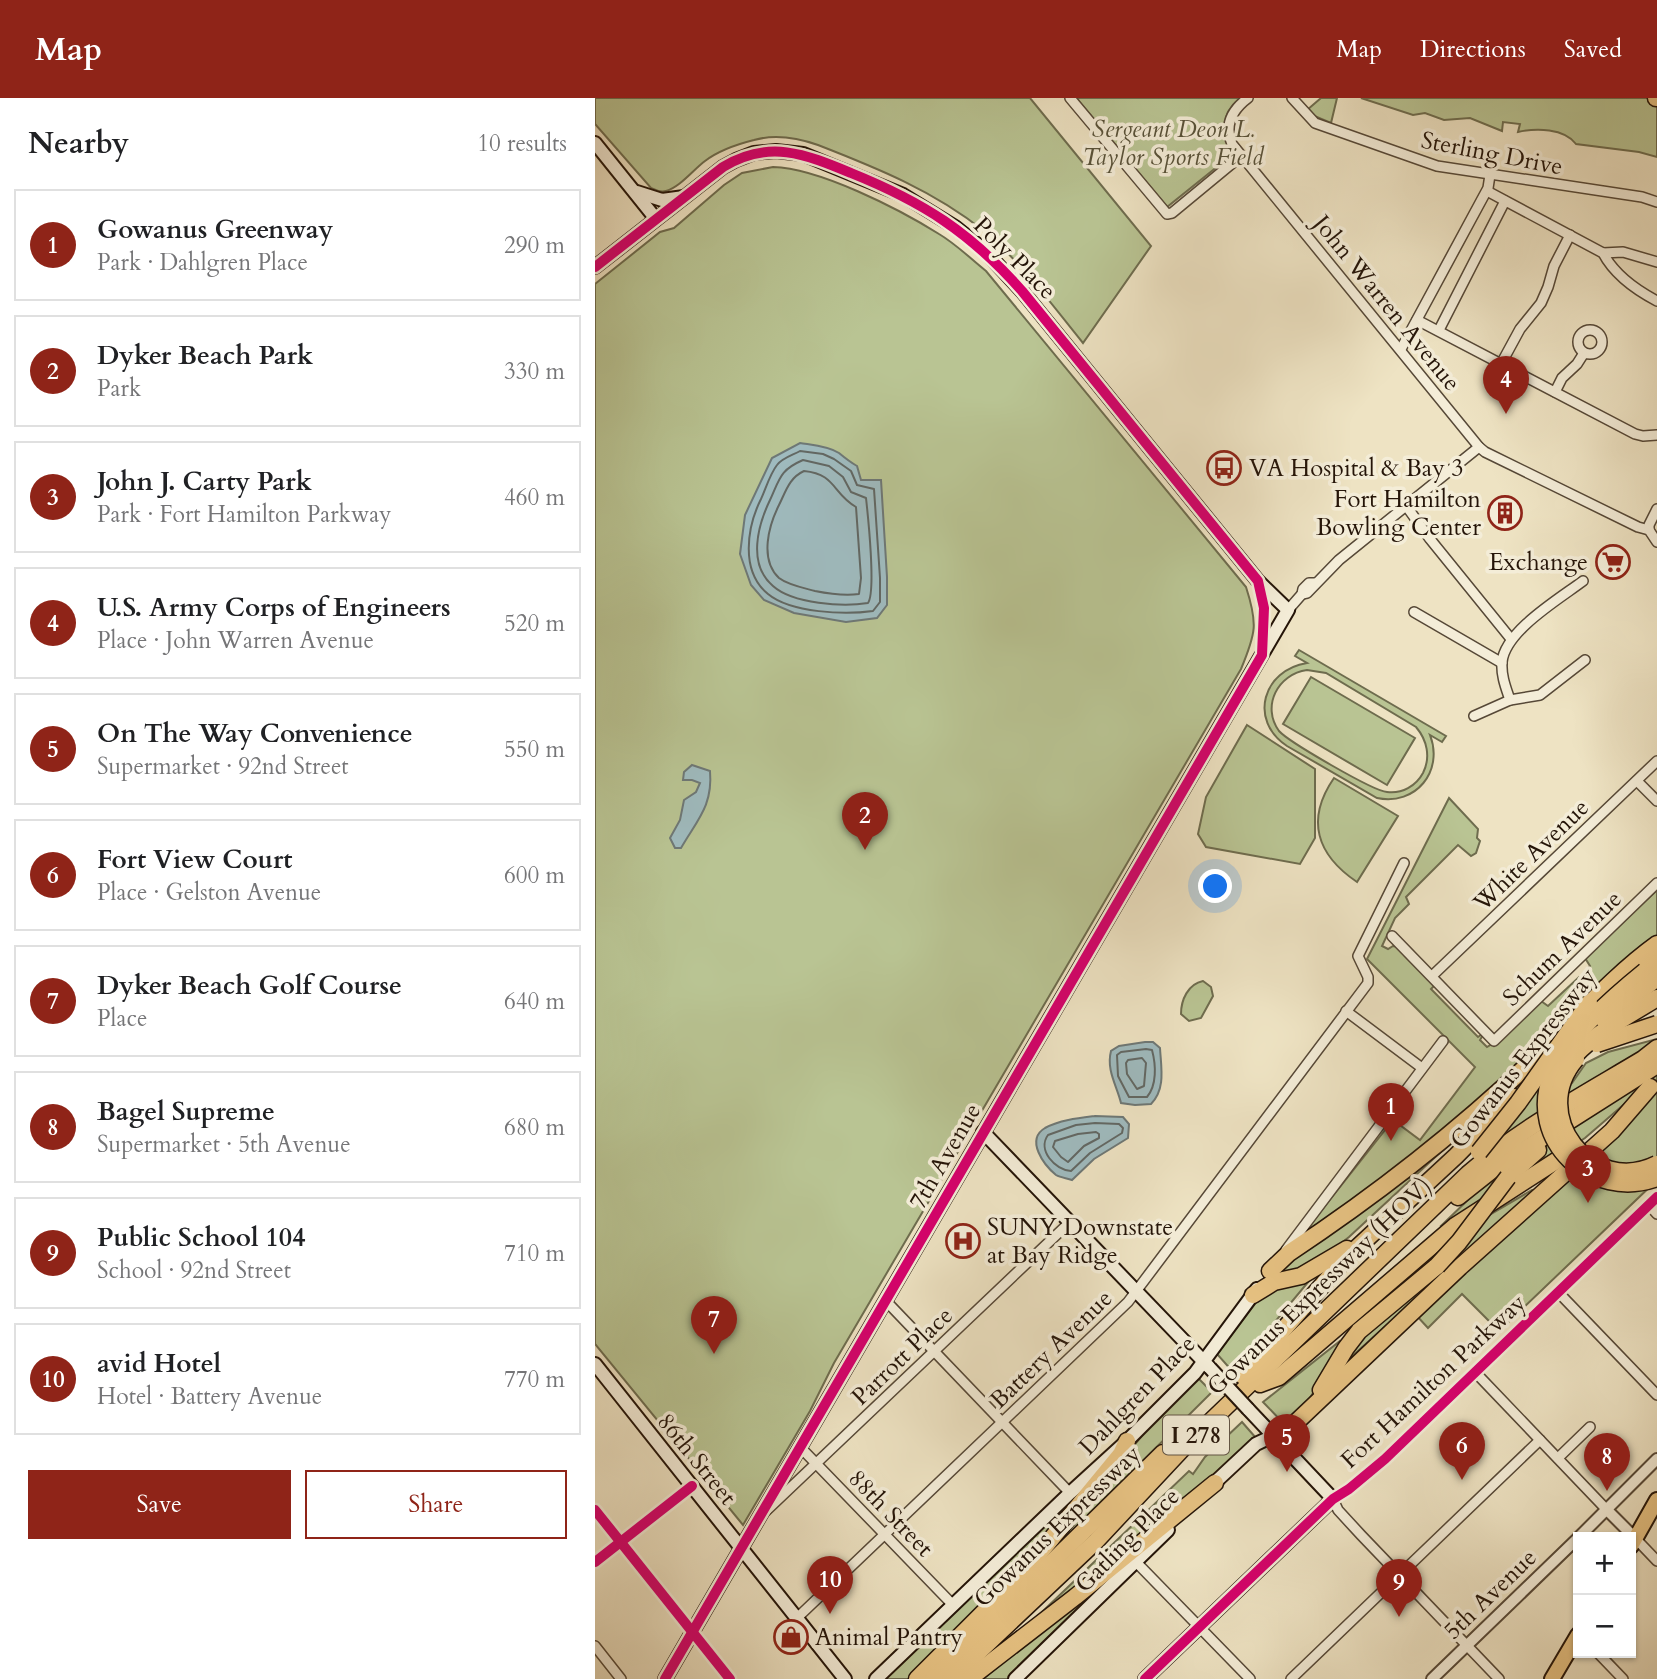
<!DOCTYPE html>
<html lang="en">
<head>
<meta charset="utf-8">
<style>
  body { margin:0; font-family:Cardo,serif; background:#f2f2f2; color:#202124 }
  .controls { position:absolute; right:21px; bottom:21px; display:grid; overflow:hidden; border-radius:0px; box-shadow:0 2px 5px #0004 }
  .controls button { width:63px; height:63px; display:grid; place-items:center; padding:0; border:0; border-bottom:2px solid #e0e0e0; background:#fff; color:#202124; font:35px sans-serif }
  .you { position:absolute; left:621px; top:789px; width:24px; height:24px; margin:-18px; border:5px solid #fff; border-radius:50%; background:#1a73e8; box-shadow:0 0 0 10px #1a73e833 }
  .badge { display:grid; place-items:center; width:46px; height:46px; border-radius:50%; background:#8f2418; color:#fff; font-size:23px; font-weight:700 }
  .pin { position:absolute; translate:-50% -58px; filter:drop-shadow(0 2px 4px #0008) }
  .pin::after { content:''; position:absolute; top:37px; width:24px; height:21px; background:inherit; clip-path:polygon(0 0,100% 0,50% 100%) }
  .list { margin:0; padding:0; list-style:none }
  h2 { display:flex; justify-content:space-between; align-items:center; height:91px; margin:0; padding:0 28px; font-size:30px }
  h2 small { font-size:23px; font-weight:400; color:#757577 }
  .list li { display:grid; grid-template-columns:46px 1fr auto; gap:21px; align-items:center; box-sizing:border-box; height:112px; margin:0 14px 14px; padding:0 14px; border:2px solid #e0e0e0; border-radius:0px }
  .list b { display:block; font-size:26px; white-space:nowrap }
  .list p { margin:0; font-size:23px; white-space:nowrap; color:#757577 }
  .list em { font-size:23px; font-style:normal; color:#757577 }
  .actions { display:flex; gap:14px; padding:21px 28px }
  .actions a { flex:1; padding:16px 0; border:2px solid #8f2418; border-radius:0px; text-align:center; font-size:24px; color:#8f2418 }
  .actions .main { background:#8f2418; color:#fff }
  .map { position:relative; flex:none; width:1062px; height:1581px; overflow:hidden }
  header { display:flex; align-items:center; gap:42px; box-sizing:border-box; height:98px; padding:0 35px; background:#8f2418; color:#fff }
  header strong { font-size:33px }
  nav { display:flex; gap:38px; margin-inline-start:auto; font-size:24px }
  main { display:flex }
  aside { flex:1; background:#fff }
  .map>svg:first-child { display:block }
  .green { fill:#b9c493; stroke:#6e6c4e; stroke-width:2; fill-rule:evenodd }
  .water { fill:#9fbbbf; stroke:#6e7876; stroke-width:2 }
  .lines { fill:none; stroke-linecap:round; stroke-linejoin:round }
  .shore { stroke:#626864; stroke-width:2 }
  .minor-casing { stroke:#564837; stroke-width:12 }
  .tertiary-casing { stroke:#564837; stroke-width:14 }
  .secondary-casing { stroke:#241408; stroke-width:16 }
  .primary-casing { stroke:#241408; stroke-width:18 }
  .motorway-casing { stroke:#241408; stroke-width:19 }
  .minor { stroke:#f4edd8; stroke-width:9 }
  .tertiary { stroke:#f4edd8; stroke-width:10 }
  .secondary { stroke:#f4edd8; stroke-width:12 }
  .primary { stroke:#e7c282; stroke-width:14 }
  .motorway { stroke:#e7c282; stroke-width:16 }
  .secondary-bridge-casing { stroke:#241408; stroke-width:16; stroke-linecap:butt }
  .motorway-bridge-casing { stroke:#241408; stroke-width:19; stroke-linecap:butt }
  .secondary-bridge { stroke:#f4edd8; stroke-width:12 }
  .motorway-bridge { stroke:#e7c282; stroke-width:16 }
  .cycleway-casing { stroke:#f4edd8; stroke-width:15 }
  .cycleway { stroke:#d6006c; stroke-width:10 }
  .labels { text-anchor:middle; stroke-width:7; stroke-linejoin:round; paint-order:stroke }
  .shield { fill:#f4edd8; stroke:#625546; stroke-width:2 }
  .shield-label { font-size:23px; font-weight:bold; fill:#241408 }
  .park-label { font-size:24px; font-style:italic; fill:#585239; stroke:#f4edd8 }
  .street-label { font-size:24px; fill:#241408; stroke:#f4edd8 }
  .poi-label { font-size:24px; fill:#241408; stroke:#f4edd8; text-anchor:start }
</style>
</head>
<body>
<header>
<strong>Map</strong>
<nav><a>Map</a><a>Directions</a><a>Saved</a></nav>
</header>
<main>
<aside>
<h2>Nearby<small>10 results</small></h2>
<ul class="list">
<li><span class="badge">1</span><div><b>Gowanus Greenway</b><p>Park · Dahlgren Place</p></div><em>290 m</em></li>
<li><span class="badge">2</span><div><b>Dyker Beach Park</b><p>Park</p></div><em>330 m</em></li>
<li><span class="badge">3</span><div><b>John J. Carty Park</b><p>Park · Fort Hamilton Parkway</p></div><em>460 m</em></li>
<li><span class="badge">4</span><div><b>U.S. Army Corps of Engineers</b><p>Place · John Warren Avenue</p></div><em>520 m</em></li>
<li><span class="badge">5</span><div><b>On The Way Convenience</b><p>Supermarket · 92nd Street</p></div><em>550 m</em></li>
<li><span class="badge">6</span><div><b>Fort View Court</b><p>Place · Gelston Avenue</p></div><em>600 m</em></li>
<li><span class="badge">7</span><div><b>Dyker Beach Golf Course</b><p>Place</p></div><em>640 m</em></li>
<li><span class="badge">8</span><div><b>Bagel Supreme</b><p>Supermarket · 5th Avenue</p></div><em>680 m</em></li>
<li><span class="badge">9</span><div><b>Public School 104</b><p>School · 92nd Street</p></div><em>710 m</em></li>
<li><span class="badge">10</span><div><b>avid Hotel</b><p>Hotel · Battery Avenue</p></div><em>770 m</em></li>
</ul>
<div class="actions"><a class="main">Save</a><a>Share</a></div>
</aside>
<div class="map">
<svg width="1062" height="1581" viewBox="0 0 1062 1581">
  <rect width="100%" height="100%" fill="#eee3c3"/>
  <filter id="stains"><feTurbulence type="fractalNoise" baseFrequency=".00286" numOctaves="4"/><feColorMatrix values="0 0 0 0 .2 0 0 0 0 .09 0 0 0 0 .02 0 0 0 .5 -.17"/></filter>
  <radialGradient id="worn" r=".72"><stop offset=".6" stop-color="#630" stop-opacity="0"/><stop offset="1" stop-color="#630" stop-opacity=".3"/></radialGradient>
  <g class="green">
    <path d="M0,0H435L556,148L488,245C457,207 427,165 389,133C339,93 282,70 223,47C203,40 180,36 159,42C143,46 123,53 110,63C98,72 85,89 71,93C65,95 60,92 56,90L0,26Z"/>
    <path d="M481,0H645C623,18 629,33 638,56L572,109Z"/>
    <polygon points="726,0 742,0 736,25 717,17 712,12"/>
    <path d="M766,0H1062V59L1044,54L981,46C969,30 941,30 923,34L925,26L908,24L907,33L875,20L849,22L830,15L818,17Z"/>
    <path d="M178,69C224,70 304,111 344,136C361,146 376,161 391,173L651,489C663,526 661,535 646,571L239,1265L215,1313L148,1427L0,1246V186L65,134L79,130L129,87L147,75Z"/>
    <path d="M704,552L851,638L847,644L835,637C849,673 821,708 782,700L692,648C653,622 668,572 712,565L700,558ZM712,572L731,575L821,629C832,642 836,659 828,675C821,688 807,696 792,694C778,693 694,644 684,633C666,608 683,576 712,572Z"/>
    <polygon points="716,579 820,640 792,687 688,626"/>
    <polygon points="652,627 720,671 720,740 705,766 611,749 603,736 611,699"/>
    <path d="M739,680L803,718L762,784C722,757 710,722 739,680Z"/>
    <polygon points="854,700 883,731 882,740 885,743 881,755 876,758 863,747 811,799 814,806 800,820 787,848 793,851 798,848 803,849 840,887 836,891 883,939 887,936 888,937 885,942 892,949 897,946 899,948 946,903 953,908 984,879 997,890 949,947 805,1069 703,1142 798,1022 825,1042 880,969 772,861"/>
    <polygon points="1062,792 1062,837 1002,886 989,875 995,868 990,860"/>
    <path d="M608,883L616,889L618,898L606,920L594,923L586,916C586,902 593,886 608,883Z"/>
    <polygon points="1062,941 1062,1082 904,1233 867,1196 833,1230 821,1217 948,1100 1034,1002 990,1040 850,1131 846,1128 879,1096 909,1074 892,1056 909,1017 937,971 977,985 991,965 1013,954"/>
    <polygon points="863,1038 754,1139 726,1161 707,1171 674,1180 799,1084 814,1080 838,1056"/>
    <polygon points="937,1092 939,1094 797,1225 795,1224 753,1262 764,1243 886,1122"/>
    <polygon points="719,1177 638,1274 622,1256 666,1198 676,1189"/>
    <polygon points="745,1243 749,1245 713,1303 691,1328 668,1304"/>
    <polygon points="603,1280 617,1294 475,1435 471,1430 550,1334"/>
    <polygon points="647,1324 661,1340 579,1414 423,1537 594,1373 598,1376 610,1359"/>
    <polygon points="493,1385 433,1465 317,1581 289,1581"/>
    <polygon points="536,1465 414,1581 388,1581 450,1529"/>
  </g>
  <g class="water">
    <path d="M205,345C217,347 233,348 244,355C250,360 255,364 262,368L266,382H286L292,479V507L282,520L251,524L199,515L169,502L156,487L145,456L150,417L177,360Z"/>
    <path d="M97,667L115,673C118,708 102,722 86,750H80L75,740L85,722L89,702L101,694L105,685L97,682H88L89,674Z"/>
    <path d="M550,944H558L565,950C566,969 571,991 556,1006L540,1007L526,1005C522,988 511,972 516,953L524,948Z"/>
    <path d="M500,1018L528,1019L534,1026L533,1040L499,1061L477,1082C472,1080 466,1080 461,1077C449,1067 430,1042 450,1030C465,1022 484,1020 500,1018Z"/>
  </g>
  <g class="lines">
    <g class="shore">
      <path d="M205,353L228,356L239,361L256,373L262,387L279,391L285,480V504L278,513C250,517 196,515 173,496C145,473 152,429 166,401C171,390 175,376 182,367C187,360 198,357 205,353Z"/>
      <path d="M208,362L234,368L248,379L256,394L271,400C273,418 281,494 273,505C248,509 198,506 178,488C152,466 163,427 175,402C185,380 185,372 208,362Z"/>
      <path d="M209,373C241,376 237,395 261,409L266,480L264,496C249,498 235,496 220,493C209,490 193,487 184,480C164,461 174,427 184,407C191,393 194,380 209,373Z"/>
      <path d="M551,951L557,952C561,967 562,987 552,999H534L523,978L522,957L526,954Z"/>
      <polygon points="547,960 551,965 549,988 542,991 532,976 531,965 533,962"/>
      <path d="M500,1025L524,1026L528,1030L527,1035L495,1055L476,1073C460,1072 442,1052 453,1037L481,1027Z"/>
      <polygon points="501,1034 504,1036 504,1040 489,1048 473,1064 466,1059 458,1049 460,1043 483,1036"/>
    </g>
    <g class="minor-casing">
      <g id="minor">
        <polyline points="475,0 572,116 577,115 646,58"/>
        <path d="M653,0C637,12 629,27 637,46L884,349L890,354L1043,429L1054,432L1062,444"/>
        <polyline points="697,0 720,25 842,68 1047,99 1062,104"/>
        <path d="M892,93L1008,155C1019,176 1041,192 1062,203"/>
        <polyline points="1008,155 1028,154 1062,164"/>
        <polyline points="822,222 1040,336 1048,338 1062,337"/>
        <circle cx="995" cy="244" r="12"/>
        <polyline points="844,232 910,103"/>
        <polyline points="806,251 893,90 895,77"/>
        <polyline points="906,266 925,231 946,205 953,189 959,168 975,137"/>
        <polyline points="960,294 967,280 982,266 989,255"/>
        <polyline points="812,409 835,441 916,541"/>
        <polyline points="1054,432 1054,427 1062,411"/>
        <polyline points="707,496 712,495 744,462 884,349"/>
        <polyline points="693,512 707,496 708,491 714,485 720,485"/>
        <polyline points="819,514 907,565"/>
        <path d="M915,602C911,590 906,578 907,564C910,533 964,501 988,483"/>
        <polyline points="879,618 915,602 945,597 990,562"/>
        <polyline points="1042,683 1062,703"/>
        <polyline points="797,838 899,943 1062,785"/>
        <polyline points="837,878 1062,663"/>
        <polyline points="751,913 827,970"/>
        <polyline points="1054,1107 1062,1116"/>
        <polyline points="691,1152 848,943"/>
        <polyline points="963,1194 1062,1297"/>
        <polyline points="291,1203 475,1395"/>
        <polyline points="880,1274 1011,1411"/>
        <polyline points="206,1350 358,1507"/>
        <polyline points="963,1360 995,1329"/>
        <polyline points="0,1412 135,1581"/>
        <polyline points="171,1413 475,1124"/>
        <polyline points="1040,1440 1062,1463"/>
        <polyline points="0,1464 97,1388"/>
        <polyline points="541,1464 655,1581"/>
        <polyline points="202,1520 533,1204 773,885 773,879 763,858 809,765"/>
        <polyline points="0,1548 26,1581"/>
        <polyline points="1003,1555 1028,1581"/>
        <polyline points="696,1581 945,1342"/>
        <polyline points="904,1581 766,1437 743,1412 738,1401 754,1391 790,1361 1062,1099"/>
      </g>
    </g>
    <g class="tertiary-casing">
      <g id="tertiary">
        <polyline points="1011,1411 1040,1440"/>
        <polyline points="984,1439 1062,1361"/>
        <polyline points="837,1581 983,1440"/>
      </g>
    </g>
    <g class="secondary-casing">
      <g id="secondary">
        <polyline points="0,45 61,121"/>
        <polyline points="42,94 67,102 89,99"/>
        <polyline points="0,169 128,69 141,62 159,55 181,53 208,56 308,97 360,129 390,153 427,193 663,483 693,512 70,1581"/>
        <polyline points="388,1034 614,1269"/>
        <polyline points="0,1266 250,1581"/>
        <polyline points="615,1389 661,1346 678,1338"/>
        <polyline points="281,1581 475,1395 532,1343 600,1275 662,1191"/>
        <polyline points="420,1581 573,1432"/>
        <polyline points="550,1581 738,1401 653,1311"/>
      </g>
    </g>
    <g class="primary-casing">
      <g id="primary">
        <polyline points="1036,1448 1062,1402"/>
        <polyline points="957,1581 983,1537"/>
      </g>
    </g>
    <g class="motorway-casing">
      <g id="motorway">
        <polyline points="1061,0 1062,0"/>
        <polyline points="1050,873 1062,863"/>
        <polyline points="913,1079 943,1052"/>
        <polyline points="863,1099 897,1072 1062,967"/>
        <path d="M675,1173L694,1155C780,1098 862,1034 937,963C979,924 1015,880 1062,846"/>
        <polyline points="658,1197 679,1184 706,1178 752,1151"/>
        <polyline points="648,1278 751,1160 861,1058 919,999"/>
        <polyline points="665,1286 684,1279 860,1128 981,1050"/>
        <polyline points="726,1292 751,1250 764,1233 842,1168"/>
        <polyline points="678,1338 694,1331 865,1169 1017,1033 1055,989"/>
        <polyline points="322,1581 429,1474 526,1356 532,1343"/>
        <polyline points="338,1581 568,1355"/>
        <path d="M355,1581L501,1443L588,1350L873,1076C926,1030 988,997 1048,961L1062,950"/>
        <polyline points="374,1581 480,1499 620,1385"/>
      </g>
    </g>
    <use href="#minor" class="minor"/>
    <use href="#tertiary" class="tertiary"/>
    <use href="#secondary" class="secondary"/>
    <use href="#primary" class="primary"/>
    <use href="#motorway" class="motorway"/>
    <g class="secondary-bridge-casing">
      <polyline id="secondary-bridge" points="615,1270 653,1311"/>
    </g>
    <g class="motorway-bridge-casing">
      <g id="motorway-bridge">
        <path d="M1050,873C1018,899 974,937 957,976C930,1043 997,1104 1062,1080"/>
        <polyline points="1009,922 1062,880"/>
        <polyline points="1002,946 1062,926"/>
        <path d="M981,961C933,1017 996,1099 1062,1066"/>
        <path d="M972,967C993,938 1032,919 1062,900"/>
        <polyline points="884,1054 923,1005 994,905"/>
        <polyline points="842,1168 864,1144 913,1079"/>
      </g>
    </g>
    <use href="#secondary-bridge" class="secondary-bridge"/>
    <use href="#motorway-bridge" class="motorway-bridge"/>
    <g class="cycleway-casing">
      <g id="cycleway">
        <path d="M0,169L128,69C174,41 210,56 256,75C328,104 375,134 427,193L663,483L669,510L667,557L70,1581"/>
        <polyline points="0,1412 135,1581"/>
        <polyline points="0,1464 97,1388"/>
        <polyline points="550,1581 738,1401 754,1391 790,1361 1062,1099"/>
      </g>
    </g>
    <use href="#cycleway" class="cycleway"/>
  </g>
  <defs>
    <g id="bus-ring" transform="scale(1.75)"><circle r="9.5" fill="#f4edd8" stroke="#8f2418" stroke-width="1.5"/><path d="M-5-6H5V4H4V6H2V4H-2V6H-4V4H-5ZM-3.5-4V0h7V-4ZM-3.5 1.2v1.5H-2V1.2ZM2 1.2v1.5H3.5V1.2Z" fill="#8f2418"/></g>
    <g id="building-ring" transform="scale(1.75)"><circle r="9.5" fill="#f4edd8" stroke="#8f2418" stroke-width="1.5"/><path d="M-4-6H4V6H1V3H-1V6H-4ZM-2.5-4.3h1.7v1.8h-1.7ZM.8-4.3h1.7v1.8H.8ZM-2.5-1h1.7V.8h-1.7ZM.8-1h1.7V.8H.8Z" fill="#8f2418"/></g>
    <g id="supermarket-ring" transform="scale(1.75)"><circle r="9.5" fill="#f4edd8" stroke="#8f2418" stroke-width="1.5"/><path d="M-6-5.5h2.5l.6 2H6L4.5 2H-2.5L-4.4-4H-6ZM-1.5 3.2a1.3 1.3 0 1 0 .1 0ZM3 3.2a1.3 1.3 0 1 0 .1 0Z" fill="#8f2418"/></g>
    <g id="hospital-ring" transform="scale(1.75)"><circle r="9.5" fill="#f4edd8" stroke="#8f2418" stroke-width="1.5"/><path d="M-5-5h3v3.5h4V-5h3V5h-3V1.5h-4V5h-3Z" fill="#8f2418"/></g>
    <g id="shop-ring" transform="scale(1.75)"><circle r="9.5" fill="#f4edd8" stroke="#8f2418" stroke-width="1.5"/><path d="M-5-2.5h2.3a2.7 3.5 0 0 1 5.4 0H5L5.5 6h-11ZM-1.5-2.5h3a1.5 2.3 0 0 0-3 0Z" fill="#8f2418"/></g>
  </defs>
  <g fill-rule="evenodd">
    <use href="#bus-ring" x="629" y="370"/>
    <use href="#building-ring" x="910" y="415"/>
    <use href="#supermarket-ring" x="1018" y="464"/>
    <use href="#hospital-ring" x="368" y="1143"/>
    <use href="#shop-ring" x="196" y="1539"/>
  </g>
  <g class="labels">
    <rect class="shield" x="568" y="1317.5" width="66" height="39" rx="5"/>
    <g class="shield-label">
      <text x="601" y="1345">I 278</text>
    </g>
    <g class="park-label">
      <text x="578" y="39">Sergeant Deon L.<tspan x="578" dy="28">Taylor Sports Field</tspan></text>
    </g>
    <g class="street-label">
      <text transform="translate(897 55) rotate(11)" y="8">Sterling Drive</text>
      <text transform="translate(420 160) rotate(45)" y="8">Poly Place</text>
      <text transform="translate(792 205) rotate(51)" y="8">John Warren Avenue</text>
      <text transform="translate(936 757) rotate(-44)" y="8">White Avenue</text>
      <text transform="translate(967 850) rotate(-44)" y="8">Schum Avenue</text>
      <text transform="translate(928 960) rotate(-52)" y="8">Gowanus Expressway</text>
      <text transform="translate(350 1058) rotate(-60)" y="8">7th Avenue</text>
      <text transform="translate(724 1188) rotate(-44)" y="8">Gowanus Expressway (HOV)</text>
      <text transform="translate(456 1251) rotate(-44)" y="8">Battery Avenue</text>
      <text transform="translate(307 1258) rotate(-44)" y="8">Parrott Place</text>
      <text transform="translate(838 1283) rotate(-43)" y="8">Fort Hamilton Parkway</text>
      <text transform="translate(542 1297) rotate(-46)" y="8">Dahlgren Place</text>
      <text transform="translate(102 1361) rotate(51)" y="8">86th Street</text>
      <text transform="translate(296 1415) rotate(46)" y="8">88th Street</text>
      <text transform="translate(462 1428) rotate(-44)" y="8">Gowanus Expressway</text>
      <text transform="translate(532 1442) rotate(-45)" y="8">Gatling Place</text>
      <text transform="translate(895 1496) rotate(-44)" y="8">5th Avenue</text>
    </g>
    <g class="poi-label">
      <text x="654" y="378">VA Hospital &amp; Bay 3</text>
      <text x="886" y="409" text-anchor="end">Fort Hamilton<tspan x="886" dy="28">Bowling Center</tspan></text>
      <text x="993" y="472" text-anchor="end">Exchange</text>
      <text x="392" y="1137">SUNY Downstate<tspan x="392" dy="28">at Bay Ridge</tspan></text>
      <text x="220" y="1547">Animal Pantry</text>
    </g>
  </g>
  <rect width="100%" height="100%" filter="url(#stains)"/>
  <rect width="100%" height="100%" fill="url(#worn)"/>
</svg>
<div class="controls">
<button>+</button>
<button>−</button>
</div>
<div class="you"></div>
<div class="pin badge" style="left:796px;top:1043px">1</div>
<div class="pin badge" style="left:270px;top:752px">2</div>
<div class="pin badge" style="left:993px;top:1105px">3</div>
<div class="pin badge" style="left:911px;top:316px">4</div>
<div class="pin badge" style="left:692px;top:1374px">5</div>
<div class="pin badge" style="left:867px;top:1382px">6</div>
<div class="pin badge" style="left:119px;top:1256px">7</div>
<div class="pin badge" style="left:1012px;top:1393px">8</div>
<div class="pin badge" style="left:804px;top:1519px">9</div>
<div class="pin badge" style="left:235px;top:1516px">10</div>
</div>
</main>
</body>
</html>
